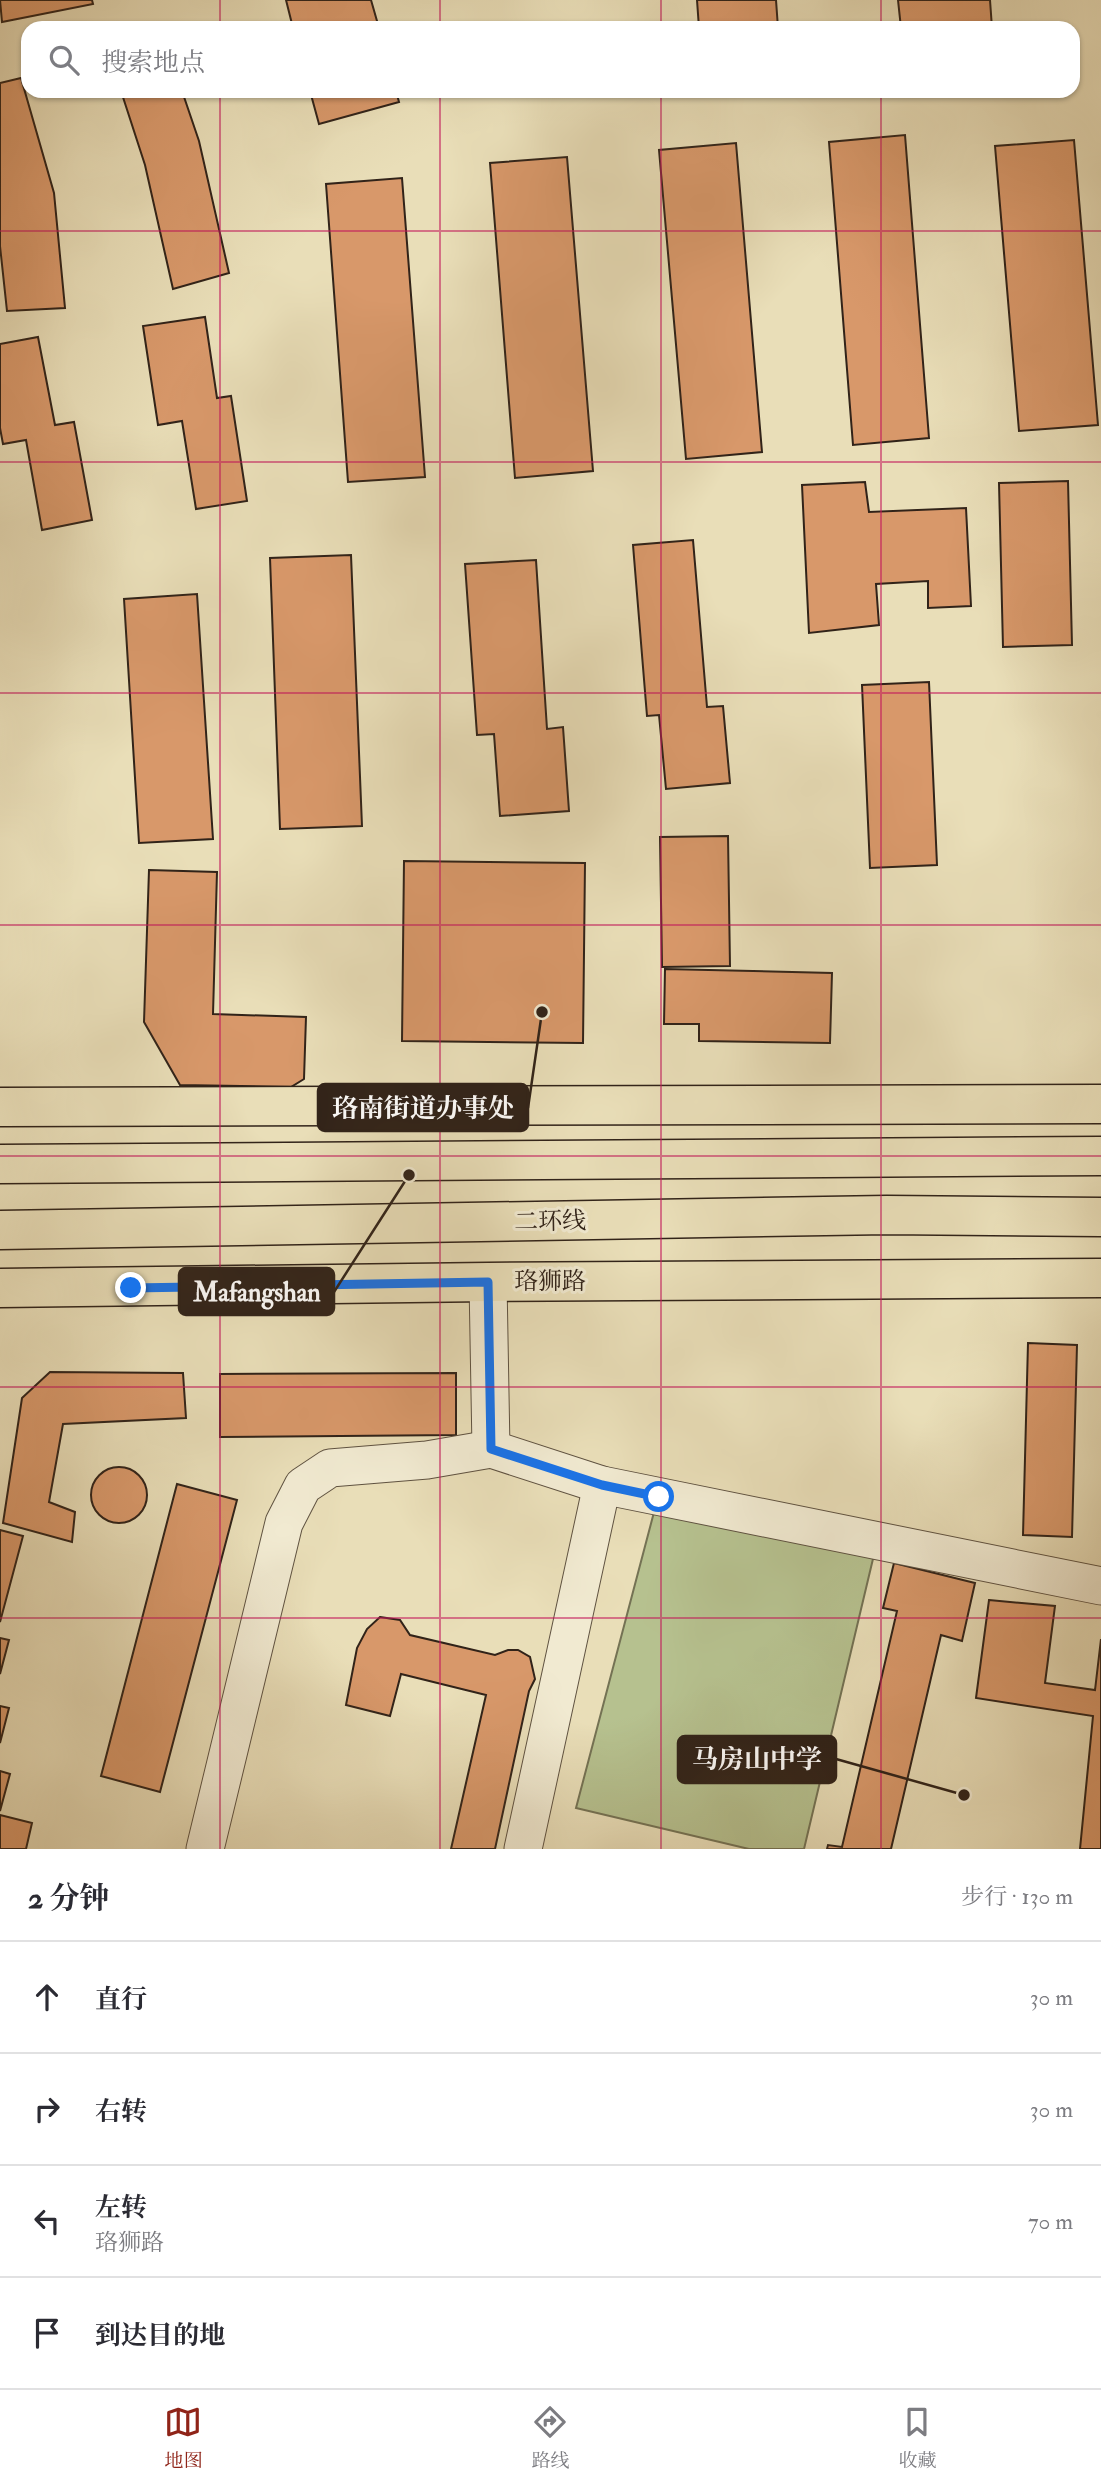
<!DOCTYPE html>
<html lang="zh">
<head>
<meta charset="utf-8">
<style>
  body { margin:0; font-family:"IM FELL Double Pica","Noto Serif SC",serif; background:#f2f2f3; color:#2b2b33 }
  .stop { position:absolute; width:21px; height:21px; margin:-16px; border:5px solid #1a73e8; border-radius:50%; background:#fff }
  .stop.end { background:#1a73e8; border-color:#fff; box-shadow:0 2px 7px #0008 }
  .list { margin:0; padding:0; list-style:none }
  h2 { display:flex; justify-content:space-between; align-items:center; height:91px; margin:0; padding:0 28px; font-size:30px }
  h2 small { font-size:23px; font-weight:400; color:#7c7c81 }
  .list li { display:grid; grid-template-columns:46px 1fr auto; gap:21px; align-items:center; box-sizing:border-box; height:112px; padding:0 28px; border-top:2px solid #e1e1e2 }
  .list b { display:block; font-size:26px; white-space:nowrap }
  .list p { margin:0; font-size:23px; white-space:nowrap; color:#7c7c81 }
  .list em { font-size:23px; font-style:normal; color:#7c7c81 }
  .icon { flex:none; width:38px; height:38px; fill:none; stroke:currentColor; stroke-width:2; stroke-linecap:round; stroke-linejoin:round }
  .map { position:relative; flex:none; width:1101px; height:1849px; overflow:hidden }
  .search { position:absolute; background:#fff; box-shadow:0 2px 5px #0004; left:21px; right:21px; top:21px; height:77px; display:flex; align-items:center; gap:18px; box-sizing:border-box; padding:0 24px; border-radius:21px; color:#7c7c81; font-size:26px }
  .sheet { height:539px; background:#fff }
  nav { display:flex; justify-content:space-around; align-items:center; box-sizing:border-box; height:98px; border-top:2px solid #e1e1e2; background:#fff; font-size:19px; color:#7c7c81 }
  nav a { display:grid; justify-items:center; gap:4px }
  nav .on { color:#8f2418 }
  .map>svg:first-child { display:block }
  .green { fill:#b6c18f; stroke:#747254; stroke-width:2 }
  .building { fill:#d8986a; stroke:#312319; stroke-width:2 }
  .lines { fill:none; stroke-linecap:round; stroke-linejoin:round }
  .minor-casing { stroke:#5f5241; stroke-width:39 }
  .major-casing { stroke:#312319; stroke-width:41 }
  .highway-casing { stroke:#312319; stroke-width:41 }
  .minor { stroke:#f1ead1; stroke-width:37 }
  .major { stroke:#e9deb8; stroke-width:38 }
  .highway { stroke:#e9deb8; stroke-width:38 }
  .route { stroke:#1a73e8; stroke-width:9 }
  .grid { fill:none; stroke:#c2185b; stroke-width:2; stroke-opacity:0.55 }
  .labels { text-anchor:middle; stroke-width:6; stroke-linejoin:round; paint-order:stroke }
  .street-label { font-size:24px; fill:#312319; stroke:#f1ead1 }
  .leader { fill:none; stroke:#312319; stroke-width:2.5 }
  .callout-dot { fill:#312319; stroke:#f1ead1; stroke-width:2.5 }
  .callout { fill:#312319; stroke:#312319; stroke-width:2.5 }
  .callout-label { font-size:26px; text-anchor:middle; font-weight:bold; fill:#fff }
</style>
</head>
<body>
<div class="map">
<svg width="1101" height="1849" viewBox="0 0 1101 1849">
  <rect width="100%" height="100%" fill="#e9deb8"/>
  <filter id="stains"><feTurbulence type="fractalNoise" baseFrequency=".00286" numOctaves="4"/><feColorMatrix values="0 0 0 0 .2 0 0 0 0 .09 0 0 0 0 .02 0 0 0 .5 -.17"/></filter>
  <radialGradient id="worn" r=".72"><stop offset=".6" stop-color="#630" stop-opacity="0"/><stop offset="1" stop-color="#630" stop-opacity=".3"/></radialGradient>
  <polygon class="green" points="658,1497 877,1542 804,1849 749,1849 576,1808"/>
  <g class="building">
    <polygon points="0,0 92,0 93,4 2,22"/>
    <polygon points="286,0 371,0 379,28 293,28"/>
    <polygon points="697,0 776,0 778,28 699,28"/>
    <polygon points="898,0 990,0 992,28 901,28"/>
    <polygon points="21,78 54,193 65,308 7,311 0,246 0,83"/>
    <polygon points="121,91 182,91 199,141 229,273 173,289 145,165"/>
    <polygon points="310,91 396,91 399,102 319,124"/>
    <polygon points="905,135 929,438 853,445 829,142"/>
    <polygon points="1074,140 1098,425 1019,431 995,146"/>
    <polygon points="736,143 762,452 686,459 659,150"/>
    <polygon points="567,157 593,471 515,478 490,163"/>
    <polygon points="402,178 425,477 348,482 326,184"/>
    <polygon points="205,317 217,398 231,396 247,501 196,509 182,421 158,425 143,326"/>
    <polygon points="38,337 55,425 74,422 92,520 42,530 26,440 3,444 0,428 0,344"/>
    <polygon points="1068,481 1072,645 1003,647 999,483"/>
    <polygon points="865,482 869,512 966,508 971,606 928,608 928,581 876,584 879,625 809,633 802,485"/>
    <polygon points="693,540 707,707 723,706 730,783 666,789 659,715 647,716 633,545"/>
    <polygon points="351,555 362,826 280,829 270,558"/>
    <polygon points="536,560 547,729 563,727 569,811 500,816 494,734 477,735 465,564"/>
    <polygon points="197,594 213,839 139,843 124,599"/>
    <polygon points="929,682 937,865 870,868 862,685"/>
    <polygon points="728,836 730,966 662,967 660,837"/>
    <polygon points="404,861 585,863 583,1043 402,1041"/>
    <polygon points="149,870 217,872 213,1014 306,1017 304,1079 291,1087 180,1085 144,1022"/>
    <polygon points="665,969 832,973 830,1043 699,1041 699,1024 664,1024"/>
    <polygon points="1028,1343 1077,1345 1072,1537 1023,1535"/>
    <polygon points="50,1372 183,1373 186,1418 63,1424 49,1502 75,1512 72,1542 3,1523 22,1398"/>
    <polygon points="456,1373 456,1435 220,1437 220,1374"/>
    <circle cx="119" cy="1495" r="28"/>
    <polygon points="177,1484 237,1500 160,1792 101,1776"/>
    <polygon points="0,1530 23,1536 0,1622"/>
    <polygon points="894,1563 975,1583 962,1641 941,1635 891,1849 827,1849 828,1845 842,1847 897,1611 883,1608"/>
    <polygon points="989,1600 1055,1606 1045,1683 1095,1690 1101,1639 1101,1849 1080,1849 1093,1716 976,1698"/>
    <polygon points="380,1617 400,1620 410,1635 495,1655 508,1650 518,1650 530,1657 535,1679 529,1691 495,1849 451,1849 486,1695 401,1674 390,1716 346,1705 357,1648 367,1629"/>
    <polygon points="0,1638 9,1640 0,1674"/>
    <polygon points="0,1706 9,1708 0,1743"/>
    <polygon points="0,1771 10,1774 0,1811"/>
    <polygon points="0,1815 32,1823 26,1849 0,1849"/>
  </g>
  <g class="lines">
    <g class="minor-casing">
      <g id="minor">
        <polyline points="488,1282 491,1449"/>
        <polyline points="205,1849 284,1523 303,1486 330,1468 427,1460 491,1449 602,1485 1101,1586"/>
        <polyline points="523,1849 602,1485"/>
      </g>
    </g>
    <g class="major-casing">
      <g id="major">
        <polyline points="0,1107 1101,1104"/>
        <polyline points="0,1288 488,1282 1101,1278"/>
      </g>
    </g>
    <g class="highway-casing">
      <g id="highway">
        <polyline points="0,1164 1101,1156"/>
        <polyline points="0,1230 887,1215 1101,1217"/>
      </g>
    </g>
    <use href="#minor" class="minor"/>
    <use href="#major" class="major"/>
    <use href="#highway" class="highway"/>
  </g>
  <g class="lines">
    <polyline class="route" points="131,1288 488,1282 491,1449 602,1485 659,1497"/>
  </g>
  <path class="grid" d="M220,0V28M440,0V28M661,0V28M881,0V28M220,91V1849M440,91V1849M661,91V1849M881,91V1849M0,231H1101M0,462H1101M0,693H1101M0,925H1101M0,1156H1101M0,1387H1101M0,1618H1101"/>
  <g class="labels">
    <g class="street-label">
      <text transform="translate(550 1221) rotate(-1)" y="8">二环线</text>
      <text x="550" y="1289">珞狮路</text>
    </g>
  </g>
  <path class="leader" d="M542 1012L528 1108M409 1175L334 1292M964 1795L836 1759"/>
  <g class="callout-dot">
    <circle cx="542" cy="1012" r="7"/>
    <circle cx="409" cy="1175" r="7"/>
    <circle cx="964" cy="1795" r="7"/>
  </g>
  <g class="callout">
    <rect x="318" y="1084" width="210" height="47" rx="7"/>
    <rect x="179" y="1268" width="155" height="47" rx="7"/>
    <rect x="678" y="1736" width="158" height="47" rx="7"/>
  </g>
  <g class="callout-label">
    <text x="423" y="1117">珞南街道办事处</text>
    <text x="257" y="1301">Mafangshan</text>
    <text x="757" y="1768">马房山中学</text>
  </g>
  <rect width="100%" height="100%" filter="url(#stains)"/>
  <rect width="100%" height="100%" fill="url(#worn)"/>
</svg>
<div class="stop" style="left:659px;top:1497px"></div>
<div class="stop end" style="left:131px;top:1288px"></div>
<div class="search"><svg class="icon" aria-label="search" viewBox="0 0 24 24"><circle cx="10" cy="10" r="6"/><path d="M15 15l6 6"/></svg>搜索地点</div>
</div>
<section class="sheet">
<h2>2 分钟<small>步行 · 130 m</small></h2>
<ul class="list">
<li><svg class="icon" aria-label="ahead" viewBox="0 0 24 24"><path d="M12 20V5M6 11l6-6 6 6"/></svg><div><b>直行</b></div><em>30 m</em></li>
<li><svg class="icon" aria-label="right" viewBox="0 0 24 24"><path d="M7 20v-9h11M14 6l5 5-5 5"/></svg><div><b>右转</b></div><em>30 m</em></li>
<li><svg class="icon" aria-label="left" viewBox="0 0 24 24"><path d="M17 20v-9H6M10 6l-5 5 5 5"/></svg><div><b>左转</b><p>珞狮路</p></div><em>70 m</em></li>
<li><svg class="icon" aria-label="arrive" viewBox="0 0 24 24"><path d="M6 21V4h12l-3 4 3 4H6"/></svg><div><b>到达目的地</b></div></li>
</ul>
</section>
<nav>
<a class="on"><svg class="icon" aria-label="map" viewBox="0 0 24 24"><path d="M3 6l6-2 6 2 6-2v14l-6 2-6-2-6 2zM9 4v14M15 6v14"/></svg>地图</a>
<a><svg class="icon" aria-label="directions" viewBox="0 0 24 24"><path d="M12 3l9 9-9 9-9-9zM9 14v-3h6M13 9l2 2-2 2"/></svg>路线</a>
<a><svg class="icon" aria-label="saved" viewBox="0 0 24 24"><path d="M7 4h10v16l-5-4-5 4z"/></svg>收藏</a>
</nav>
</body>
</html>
